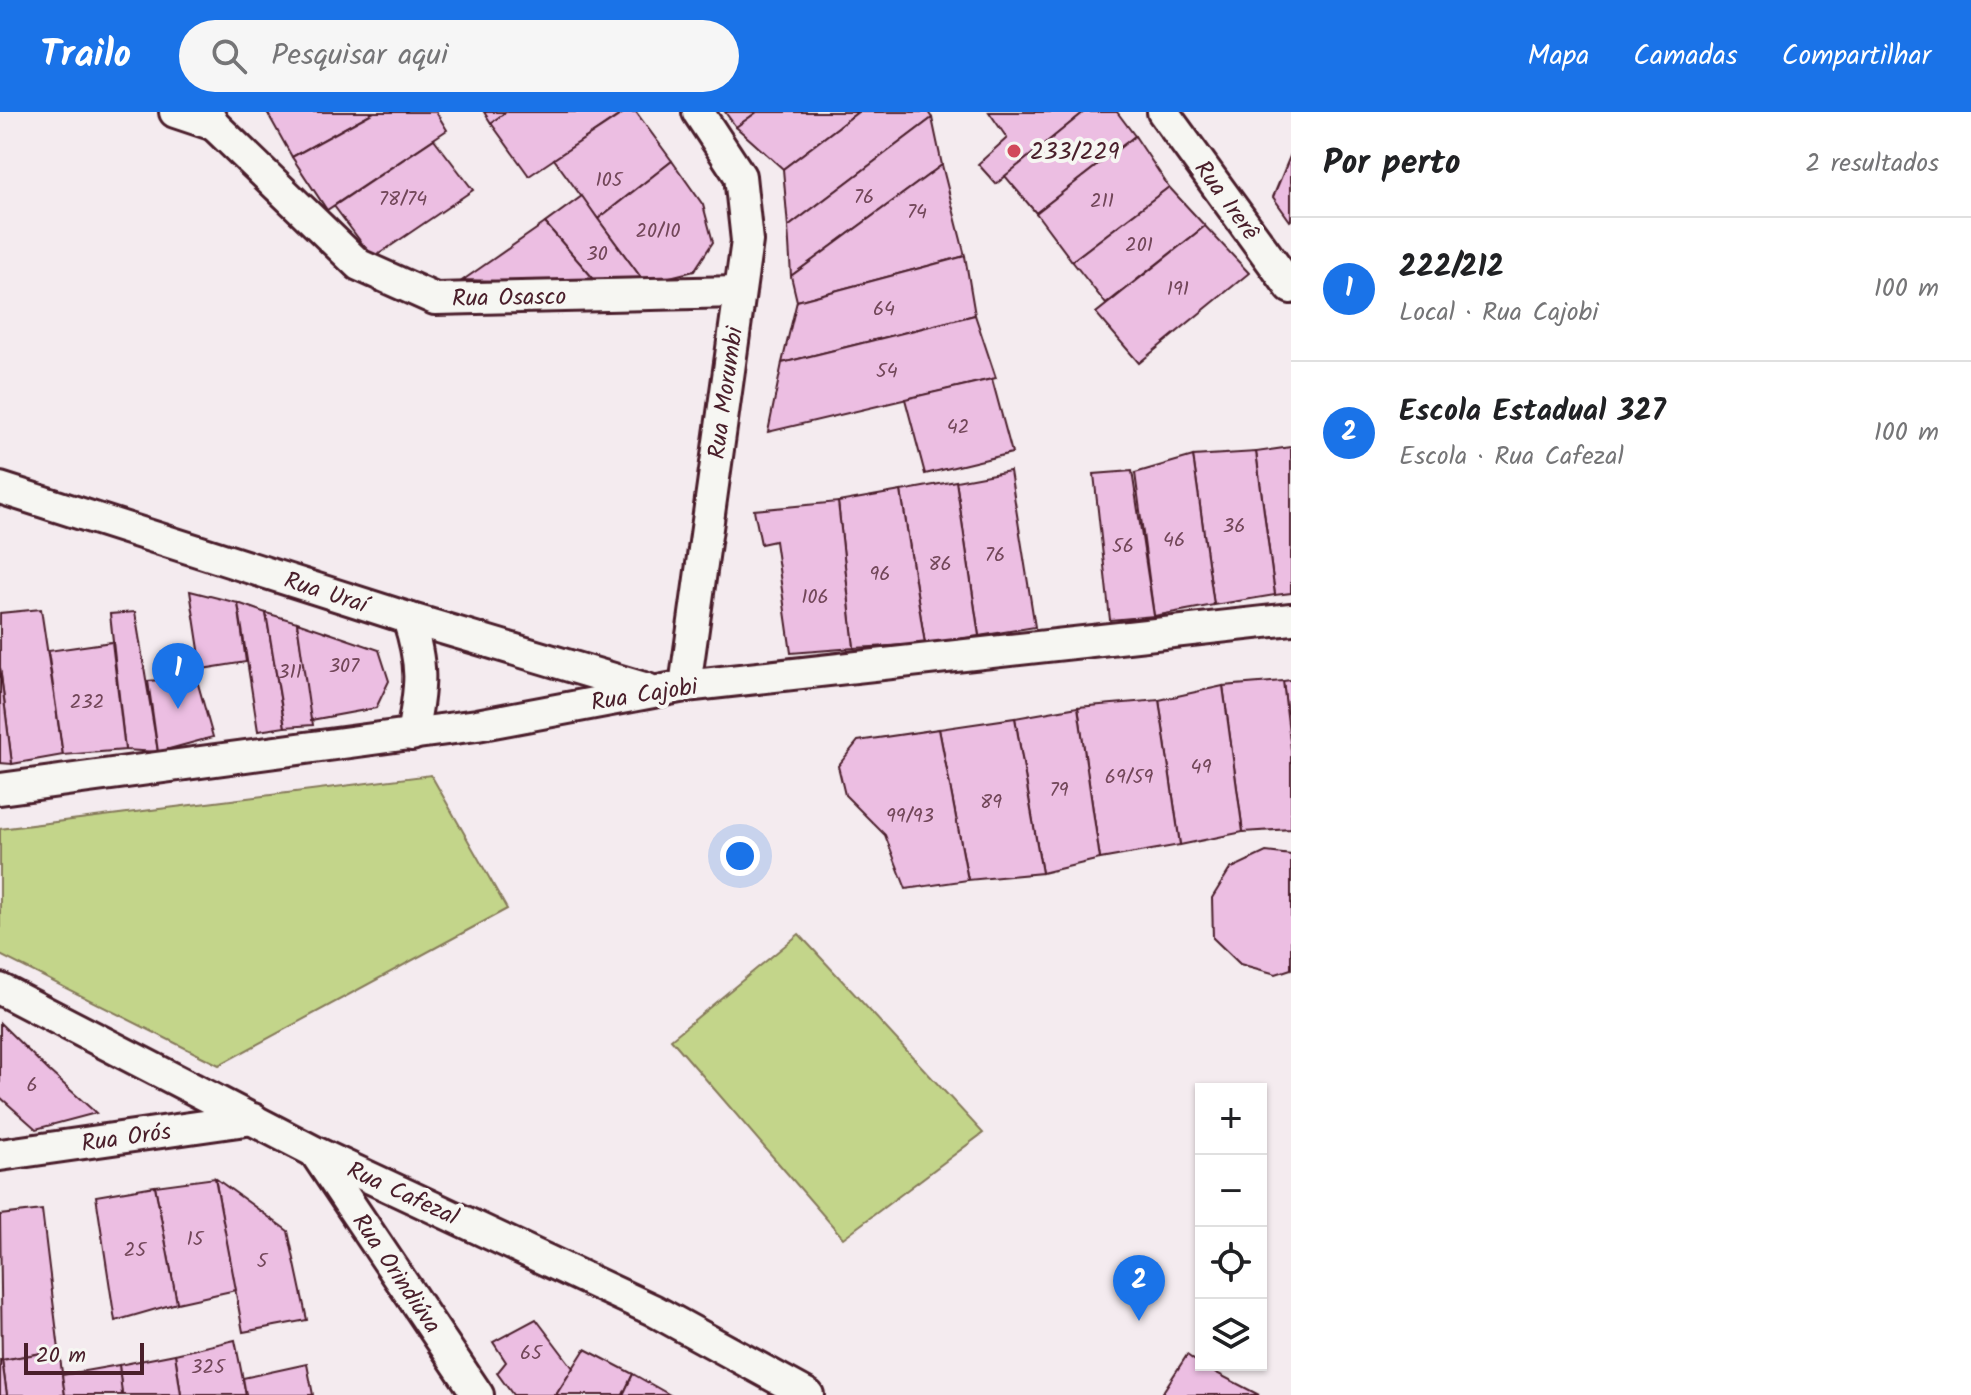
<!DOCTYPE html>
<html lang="pt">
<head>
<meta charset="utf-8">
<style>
  body { margin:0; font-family:Kalam,sans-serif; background:#f6f6f6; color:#202124 }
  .controls { position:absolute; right:24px; bottom:24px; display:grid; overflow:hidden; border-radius:0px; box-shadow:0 2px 6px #0004 }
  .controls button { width:72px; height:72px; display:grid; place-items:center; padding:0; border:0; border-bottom:2px solid #e0e0e0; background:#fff; color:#202124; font:40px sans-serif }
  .scale { position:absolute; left:24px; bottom:20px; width:120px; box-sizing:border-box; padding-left:8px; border:4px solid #4a1f2b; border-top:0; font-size:22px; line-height:28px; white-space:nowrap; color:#4a1f2b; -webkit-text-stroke:6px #f6f6f2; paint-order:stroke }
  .you { position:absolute; left:740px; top:744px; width:28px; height:28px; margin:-20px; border:6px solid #fff; border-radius:50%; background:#1a73e8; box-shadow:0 0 0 12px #1a73e833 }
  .badge { display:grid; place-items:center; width:52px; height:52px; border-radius:50%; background:#1a73e8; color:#fff; font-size:26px; font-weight:700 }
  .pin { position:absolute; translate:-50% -66px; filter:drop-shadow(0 2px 4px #0008) }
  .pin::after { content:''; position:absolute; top:42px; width:28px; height:24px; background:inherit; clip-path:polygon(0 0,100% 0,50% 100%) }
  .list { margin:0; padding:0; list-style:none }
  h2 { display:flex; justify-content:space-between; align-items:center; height:104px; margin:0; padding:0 32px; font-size:34px }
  h2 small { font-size:26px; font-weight:400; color:#757577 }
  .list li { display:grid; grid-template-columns:52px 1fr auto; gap:24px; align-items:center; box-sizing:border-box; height:144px; padding:0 32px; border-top:2px solid #e0e0e0 }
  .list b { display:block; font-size:30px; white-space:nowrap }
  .list p { margin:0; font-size:26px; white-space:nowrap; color:#757577 }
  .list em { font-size:26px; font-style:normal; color:#757577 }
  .icon { flex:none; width:44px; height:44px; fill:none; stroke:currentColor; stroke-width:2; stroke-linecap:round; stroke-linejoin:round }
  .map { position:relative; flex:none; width:1291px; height:1283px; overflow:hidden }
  header { display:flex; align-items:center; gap:48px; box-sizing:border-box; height:112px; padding:0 40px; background:#1a73e8; color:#fff }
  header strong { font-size:38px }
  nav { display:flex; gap:44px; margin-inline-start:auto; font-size:28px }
  .search { width:560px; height:72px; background:#f6f6f6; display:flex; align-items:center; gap:20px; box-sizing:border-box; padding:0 28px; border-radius:44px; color:#757577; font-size:30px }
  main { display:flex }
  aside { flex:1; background:#fff }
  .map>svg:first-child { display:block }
  .green { fill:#c3d58a; stroke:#867a5a; stroke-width:2 }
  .building { fill:#ecbee2; stroke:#4a1f2b; stroke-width:2 }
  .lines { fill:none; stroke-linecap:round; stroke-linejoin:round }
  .street-casing { stroke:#4a1f2b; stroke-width:36 }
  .street { stroke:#f6f6f2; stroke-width:30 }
  .poi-dot { fill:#d1495b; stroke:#f6f6f2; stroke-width:3 }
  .labels { text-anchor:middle; stroke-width:8; stroke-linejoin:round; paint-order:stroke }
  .number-label { font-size:20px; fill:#724759 }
  .poi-label { font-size:24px; fill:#4a1f2b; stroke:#f6f6f2; text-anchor:start }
  .street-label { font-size:24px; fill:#4a1f2b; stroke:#f6f6f2 }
</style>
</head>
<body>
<header>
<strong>Trailo</strong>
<div class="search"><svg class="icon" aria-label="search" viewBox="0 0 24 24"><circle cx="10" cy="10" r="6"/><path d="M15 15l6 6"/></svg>Pesquisar aqui</div>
<nav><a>Mapa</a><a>Camadas</a><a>Compartilhar</a></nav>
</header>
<main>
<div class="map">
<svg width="1291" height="1283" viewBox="0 0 1291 1283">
  <rect width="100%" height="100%" fill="#f4ebef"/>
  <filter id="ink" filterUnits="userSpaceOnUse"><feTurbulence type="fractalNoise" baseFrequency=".0125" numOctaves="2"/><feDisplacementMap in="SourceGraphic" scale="16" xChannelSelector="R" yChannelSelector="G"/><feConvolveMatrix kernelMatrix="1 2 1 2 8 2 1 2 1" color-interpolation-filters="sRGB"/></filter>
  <g filter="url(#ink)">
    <g class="green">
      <polygon points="431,663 507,797 219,953 0,843 0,717"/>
      <polygon points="799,822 983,1021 843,1126 671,927"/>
    </g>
    <g class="building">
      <polygon points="267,0 374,0 292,45"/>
      <polygon points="374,0 436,0 447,18 327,98 292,45"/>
      <polygon points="484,0 506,0 491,11"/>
      <polygon points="506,0 624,0 529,64 491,11"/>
      <polygon points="625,0 636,0 672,49 598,107 554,47"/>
      <polygon points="725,0 757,0 736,15"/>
      <polygon points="757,0 858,0 783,57 736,15"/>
      <polygon points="858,0 928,0 932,6 788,115 783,57"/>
      <polygon points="1084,0 996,72 978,52 1007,26 989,0"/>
      <polygon points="1084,0 1117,0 1135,24 1036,101 1005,64"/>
      <polygon points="932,6 942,53 791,164 788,115"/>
      <polygon points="1135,24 1169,75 1072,149 1036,101"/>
      <polygon points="434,27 473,78 373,146 334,94"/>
      <polygon points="1291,42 1291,108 1290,109 1273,85"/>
      <polygon points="672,49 703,93 713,130 694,159 645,171 598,107"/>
      <polygon points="942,53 965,144 797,189 791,164"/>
      <polygon points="1169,75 1205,114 1106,192 1072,149"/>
      <polygon points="582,84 598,107 645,171 598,172 545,111"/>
      <polygon points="545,111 598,172 463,168"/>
      <polygon points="1205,114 1249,161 1139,251 1096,201"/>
      <polygon points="965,144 975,203 782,251 797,189"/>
      <polygon points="975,203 996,266 768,320 782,251"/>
      <polygon points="992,267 1012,341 925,362 905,287"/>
      <polygon points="1291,335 1291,481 1275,483 1256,340"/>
      <polygon points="1256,340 1275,483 1214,493 1193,344"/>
      <polygon points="1193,344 1214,493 1154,504 1135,361"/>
      <polygon points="1010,359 1035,515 979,524 956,369"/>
      <polygon points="1132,359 1154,504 1110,508 1094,362"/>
      <polygon points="956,369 979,524 925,532 901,379"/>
      <polygon points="901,379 925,532 854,536 838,390"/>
      <polygon points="838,390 854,536 791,541 775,429 761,432 754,398"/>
      <polygon points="190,479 238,491 246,550 202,557"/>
      <polygon points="238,491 266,501 285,615 258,619"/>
      <polygon points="41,497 63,643 12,652 0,555 0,501"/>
      <polygon points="135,500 158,640 125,638 110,502"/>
      <polygon points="266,501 297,510 313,613 285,615"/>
      <polygon points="297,510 379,538 389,569 376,596 311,608"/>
      <polygon points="112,530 125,638 63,643 48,539"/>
      <polygon points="0,555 12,652 0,651"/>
      <polygon points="196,565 213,625 158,640 148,569"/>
      <polygon points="1291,568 1291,638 1283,569"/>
      <polygon points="1283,569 1291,638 1291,717 1243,720 1223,574"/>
      <polygon points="1223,574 1243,720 1180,733 1159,588"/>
      <polygon points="1159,588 1180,733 1100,747 1078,595"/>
      <polygon points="1078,595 1100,747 1042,761 1015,606"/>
      <polygon points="1015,606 1042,761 968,768 939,617"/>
      <polygon points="939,617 968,768 906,777 885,723 845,683 838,654 858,629"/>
      <polygon points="1266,740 1291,743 1291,857 1276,862 1240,852 1213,826 1212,786 1230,757"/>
      <polygon points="0,911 48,958 96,1001 36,1017 0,985"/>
      <polygon points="215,1066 288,1119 307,1208 243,1220"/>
      <polygon points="215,1066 236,1178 177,1191 155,1074"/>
      <polygon points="155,1074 177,1191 115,1209 96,1084"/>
      <polygon points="42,1098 59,1238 2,1248 0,1103"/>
      <polygon points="536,1207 573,1256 556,1283 513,1283 497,1261 506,1250 493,1230"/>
      <polygon points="235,1228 246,1283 181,1283 175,1242"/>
      <polygon points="585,1237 633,1262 623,1283 556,1283"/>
      <polygon points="59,1238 65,1283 7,1283 2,1248"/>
      <polygon points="175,1242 181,1283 122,1283 119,1253"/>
      <polygon points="1187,1243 1201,1253 1259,1283 1161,1283"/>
      <polygon points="0,1248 2,1248 7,1283 0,1283"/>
      <polygon points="307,1252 313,1283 246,1283 243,1266"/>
      <polygon points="119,1253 122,1283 65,1283 62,1263"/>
      <polygon points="633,1262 670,1283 623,1283"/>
    </g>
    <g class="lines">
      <g class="street-casing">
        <g id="street">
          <polyline points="175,0 214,13"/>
          <polyline points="207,0 214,13 359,153 435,187 738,180"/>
          <polyline points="1163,0 1291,176"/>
          <polyline points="0,376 408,506 647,577"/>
          <path d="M408,506C424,555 421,573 412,623"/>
          <polyline points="685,574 747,129 740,64 698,0"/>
          <polyline points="0,677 477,613 685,574 1291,507"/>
          <polyline points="0,877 315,1040 653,1198 808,1283"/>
          <polyline points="316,1042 478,1283"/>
          <polyline points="0,1043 253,1007"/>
        </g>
      </g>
      <use href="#street" class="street"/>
    </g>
  </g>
  <circle class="poi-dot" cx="1014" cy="39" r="8"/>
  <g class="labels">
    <g class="number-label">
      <text x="609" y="74">105</text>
      <text x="864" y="91">76</text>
      <text x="403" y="93">78/74</text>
      <text x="1102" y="95">211</text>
      <text x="917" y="106">74</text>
      <text x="658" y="125">20/10</text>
      <text x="1139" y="139">201</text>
      <text x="597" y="148">30</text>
      <text x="1178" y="183">191</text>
      <text x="884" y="203">64</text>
      <text x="887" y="265">54</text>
      <text x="958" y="321">42</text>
      <text x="1234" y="420">36</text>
      <text x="1174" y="434">46</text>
      <text x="1123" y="440">56</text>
      <text x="995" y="449">76</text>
      <text x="940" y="458">86</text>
      <text x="880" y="468">96</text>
      <text x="815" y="491">106</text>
      <text x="344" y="560">307</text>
      <text x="290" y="566">311</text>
      <text x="87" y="596">232</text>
      <text x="1201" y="661">49</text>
      <text x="1129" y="671">69/59</text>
      <text x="1059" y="684">79</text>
      <text x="991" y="696">89</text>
      <text x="910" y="710">99/93</text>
      <text x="32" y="979">6</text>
      <text x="195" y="1133">15</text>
      <text x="135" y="1144">25</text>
      <text x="262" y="1155">5</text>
      <text x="531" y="1247">65</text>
      <text x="208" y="1261">325</text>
    </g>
    <g class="poi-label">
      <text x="1030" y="47">233/229</text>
    </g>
    <g class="street-label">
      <text transform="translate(1227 88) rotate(54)" y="8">Rua Irerê</text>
      <text transform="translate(509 185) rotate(-1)" y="8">Rua Osasco</text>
      <text transform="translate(725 281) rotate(-82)" y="8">Rua Morumbi</text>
      <text transform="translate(326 480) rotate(18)" y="8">Rua Uraí</text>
      <text transform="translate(644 582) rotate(-9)" y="8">Rua Cajobi</text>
      <text transform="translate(126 1025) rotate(-8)" y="8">Rua Orós</text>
      <text transform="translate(403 1081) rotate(25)" y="8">Rua Cafezal</text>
      <text transform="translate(397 1161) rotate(56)" y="8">Rua Orindiúva</text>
    </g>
  </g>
</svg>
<div class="controls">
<button>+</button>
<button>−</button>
<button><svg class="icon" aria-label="locate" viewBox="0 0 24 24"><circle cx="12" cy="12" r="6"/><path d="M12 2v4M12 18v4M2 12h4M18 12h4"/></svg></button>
<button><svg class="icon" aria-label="layers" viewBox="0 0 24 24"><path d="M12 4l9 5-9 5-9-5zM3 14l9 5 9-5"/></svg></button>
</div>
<div class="scale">20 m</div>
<div class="you"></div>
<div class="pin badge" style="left:178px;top:597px">1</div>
<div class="pin badge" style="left:1139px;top:1209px">2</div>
</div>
<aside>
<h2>Por perto<small>2 resultados</small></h2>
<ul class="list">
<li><span class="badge">1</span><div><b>222/212</b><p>Local · Rua Cajobi</p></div><em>100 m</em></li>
<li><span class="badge">2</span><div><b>Escola Estadual 327</b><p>Escola · Rua Cafezal</p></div><em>100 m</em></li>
</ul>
</aside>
</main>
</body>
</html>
